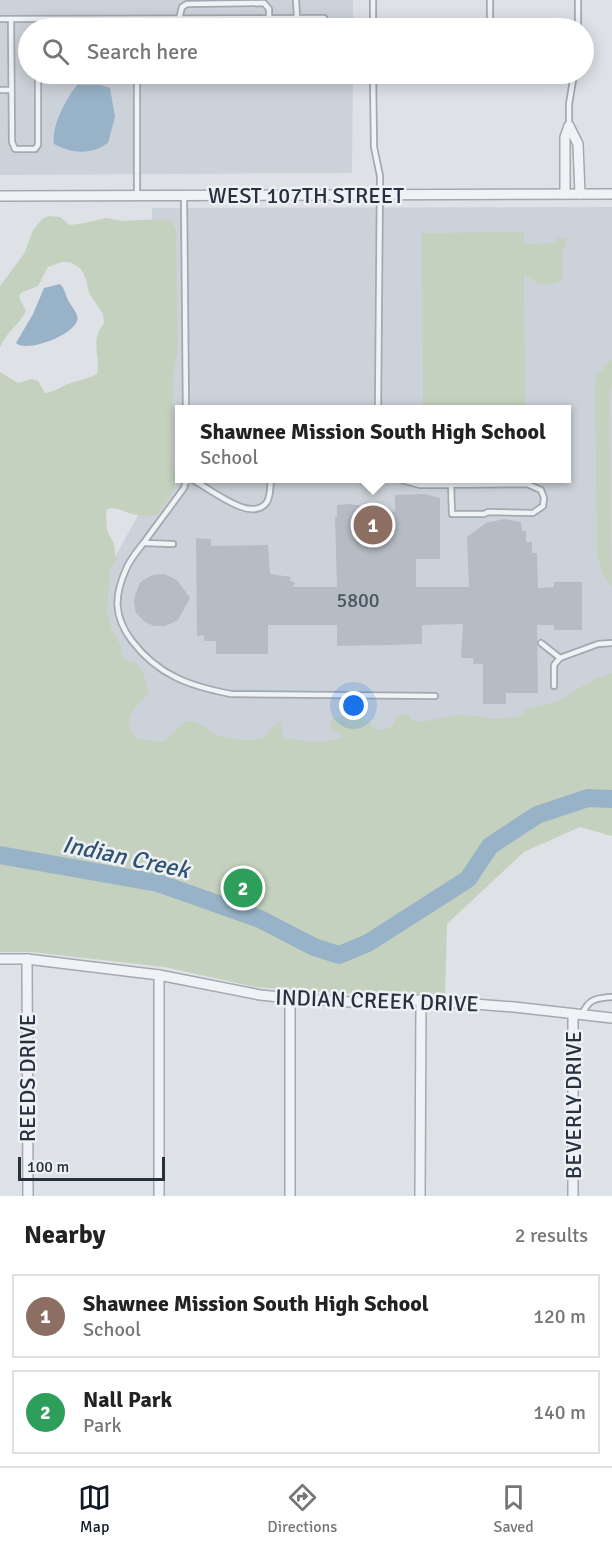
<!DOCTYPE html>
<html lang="en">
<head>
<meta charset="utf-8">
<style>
  body { margin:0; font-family:Signika,sans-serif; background:#f6f6f6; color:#222 }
  .scale { position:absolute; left:18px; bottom:15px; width:147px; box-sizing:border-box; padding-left:6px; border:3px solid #27313e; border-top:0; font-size:16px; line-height:21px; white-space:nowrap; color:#27313e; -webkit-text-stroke:4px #edf1f5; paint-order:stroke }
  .you { position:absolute; left:354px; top:706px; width:21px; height:21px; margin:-15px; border:4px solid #fff; border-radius:50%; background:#1a73e8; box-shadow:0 0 0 9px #1a73e833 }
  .badge { display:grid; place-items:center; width:39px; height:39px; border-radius:50%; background:#111827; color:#fff; font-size:20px; font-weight:700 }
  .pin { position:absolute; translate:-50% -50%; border:3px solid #fff; box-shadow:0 2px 6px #0006 }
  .popup { position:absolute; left:175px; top:405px; width:396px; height:78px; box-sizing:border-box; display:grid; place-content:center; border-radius:0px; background:#fff; filter:drop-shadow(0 2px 4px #0005); font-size:20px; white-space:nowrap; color:#767676 }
  .popup b { font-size:22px; color:#222 }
  .popup::after { content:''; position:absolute; left:50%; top:100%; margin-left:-12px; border:12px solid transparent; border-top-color:#fff }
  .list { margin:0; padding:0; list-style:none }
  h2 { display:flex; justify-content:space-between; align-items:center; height:78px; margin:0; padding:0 24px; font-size:26px }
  h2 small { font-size:20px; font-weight:400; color:#767676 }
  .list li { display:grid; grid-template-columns:39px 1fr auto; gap:18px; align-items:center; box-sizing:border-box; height:84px; margin:0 12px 12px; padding:0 12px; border:2px solid #e0e0e0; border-radius:0px }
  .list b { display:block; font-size:22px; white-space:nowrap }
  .list p { margin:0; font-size:20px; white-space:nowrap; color:#767676 }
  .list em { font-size:20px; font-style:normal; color:#767676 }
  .icon { flex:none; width:33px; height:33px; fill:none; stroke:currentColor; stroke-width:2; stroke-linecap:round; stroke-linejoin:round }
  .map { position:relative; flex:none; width:612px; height:1196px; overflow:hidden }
  .search { position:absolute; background:#fff; box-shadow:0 3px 15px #0003; left:18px; right:18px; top:18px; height:66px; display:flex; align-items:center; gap:15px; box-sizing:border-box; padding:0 21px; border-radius:33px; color:#767676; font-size:22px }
  .sheet { height:270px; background:#fff }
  nav { display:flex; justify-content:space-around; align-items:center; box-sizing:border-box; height:84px; border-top:2px solid #e0e0e0; background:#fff; font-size:16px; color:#767676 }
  nav a { display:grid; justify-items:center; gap:3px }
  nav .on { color:#111827 }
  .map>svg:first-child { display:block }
  .built { fill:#ccd2d9; fill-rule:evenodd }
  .green { fill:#c5d1bf }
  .water { fill:#98b3c8 }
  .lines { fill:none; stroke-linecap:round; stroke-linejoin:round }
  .river { stroke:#98b3c8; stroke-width:18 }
  .building { fill:#b5bcc4 }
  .lane-casing { stroke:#a3a9b1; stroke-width:8 }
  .street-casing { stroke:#a3a9b1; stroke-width:12 }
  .lane { stroke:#f0f3f6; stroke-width:4.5 }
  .street { stroke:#f0f3f6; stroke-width:9 }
  .labels { text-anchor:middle; stroke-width:5; stroke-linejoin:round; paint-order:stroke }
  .number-label { font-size:20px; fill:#4a5460 }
  .street-label { font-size:22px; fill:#27313e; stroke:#edf1f5 }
  .water-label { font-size:24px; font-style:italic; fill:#315372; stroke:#edf1f5 }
</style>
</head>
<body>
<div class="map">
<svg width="612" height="1196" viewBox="0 0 612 1196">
  <rect width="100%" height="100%" fill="#dee2e7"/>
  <g class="built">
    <polygon points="0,0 353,0 353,28 28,28 28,74 353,74 352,173 0,175"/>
    <path d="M612,207V712L138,770L103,638L108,570L158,479L152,208ZM180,410H566V478H180Z"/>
  </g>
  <g class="green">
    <path d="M48,216L60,217L70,225L85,223L106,218L123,221L163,219L172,222L176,230L178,351L173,374L172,459L176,476L174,490L157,515C147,516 136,516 126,512C118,509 117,507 107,509L106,517L107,530L114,544L116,560L110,571L107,612L112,630L121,646L122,655L127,661L136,663L142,670L149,692C135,707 120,721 137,739L164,742C172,736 180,721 190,721C199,722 208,729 215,734C224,739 252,742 262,738C269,735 273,726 278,721L281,723L282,734L285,738C302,741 326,745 342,737L340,733L333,730L330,725L333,718L351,713L361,714C374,727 375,735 394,725L395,718L400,714H408L413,721L420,722L460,715L480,716L494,719L518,717L529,708L550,704L565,697L593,680L612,673V836L580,827L524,852L447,924L445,995L335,993L255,987L164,967L31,952H0V372L18,383L32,379L38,381L45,393C54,392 60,387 68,384C78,380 88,379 97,374C101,353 89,342 104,323L103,314L89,293L86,279L81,269L70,262H62L48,267L38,286L21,293L19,297L26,311C19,325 8,330 0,347V286L24,254L33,230L42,219Z"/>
    <path d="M524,232V244L554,243L557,238L565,239L567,246L562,251V280C546,289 535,284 524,273L525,409H423L422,233Z"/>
    <polygon points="612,359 612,383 609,399 612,587 602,572 597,553 595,390 596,376"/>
  </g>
  <g class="water">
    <path d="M77,85H101L110,88L115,117L108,143C90,155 72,154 54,144C51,126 66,99 77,85Z"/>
    <path d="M60,284C65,289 65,294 68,300C71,306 80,315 77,321C72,336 26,353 16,343L33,314L44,288Z"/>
  </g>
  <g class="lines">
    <polyline class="river" points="0,855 158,883 260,919 314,947 339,955 368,943 468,879 490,846 537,815 588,798 612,799"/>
  </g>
  <g class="building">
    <polygon points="425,494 440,498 440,559 416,559 416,587 469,587 467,537 486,523 504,519 521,522 522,531 526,531 526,542 532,542 532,553 537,553 538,588 554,587 554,582 582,582 582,630 554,630 554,625 537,625 538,693 506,693 506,704 483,704 483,664 473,664 473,658 461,658 463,624 422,625 422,644 389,645 337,646 337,625 268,625 268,654 216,654 216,641 204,641 204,635 197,636 196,538 211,539 211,546 268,545 270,574 291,577 289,580 295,583 293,587 337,587 335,517 337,517 337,505 350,504 395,512 395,495"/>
    <polygon points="164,574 177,580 190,598 178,620 165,626 154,626 145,622 136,613 134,603 135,595 140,583 143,580 153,575"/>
  </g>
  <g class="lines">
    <g class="lane-casing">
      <g id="lane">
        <polyline points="296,0 297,18"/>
        <polyline points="373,0 373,28"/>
        <polyline points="490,0 490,23 494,28"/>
        <polyline points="0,19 324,18"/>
        <polyline points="11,19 12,142 15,149 35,149 38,145 38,74"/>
        <polyline points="74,19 74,28"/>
        <polyline points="105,19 105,28"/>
        <polyline points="136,19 136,28"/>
        <polyline points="179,19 182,7 187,4 264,3 269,9 269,18"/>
        <polyline points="578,28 578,0"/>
        <polyline points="137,74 137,195"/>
        <polyline points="373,74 374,147 380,176 378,410"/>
        <polyline points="0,90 11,90"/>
        <polyline points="569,126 569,104 574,74"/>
        <polyline points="184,195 186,410"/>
        <path d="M187,478L184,488C171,506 158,523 145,541C139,549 131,558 127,567C114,595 113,616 132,641C158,675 189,686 231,694L435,696"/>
        <path d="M189,478C208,486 251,525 267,502C271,495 270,486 271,478"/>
        <polyline points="394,478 420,485 527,484 541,490 544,498 543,506 533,513 488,512 484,514 452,514 451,484"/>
        <polyline points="144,543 173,544"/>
        <polyline points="541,643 560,658 598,644 612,643"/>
        <polyline points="554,686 554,665 560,658"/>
        <path d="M582,1015C588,999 596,998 612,997"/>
      </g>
    </g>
    <g class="street-casing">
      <g id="street">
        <polyline points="569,126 578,144 580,194"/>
        <polyline points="565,194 565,137 569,126"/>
        <polyline points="0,196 612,194"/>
        <polyline points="0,959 27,959 159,975 260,995 290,998 352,1002 421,1000 514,1007 612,1018"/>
        <polyline points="27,959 28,1196"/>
        <polyline points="159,975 159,1196"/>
        <polyline points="290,998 290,1196"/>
        <polyline points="420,1196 421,1000"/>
        <polyline points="573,1196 573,1014"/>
      </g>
    </g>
    <use href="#lane" class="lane"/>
    <use href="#street" class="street"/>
  </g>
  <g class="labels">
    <g class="number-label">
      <text x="358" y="607">5800</text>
    </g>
    <g class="street-label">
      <text x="306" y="203">WEST 107TH STREET</text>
      <text transform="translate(377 1000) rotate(2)" y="8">INDIAN CREEK DRIVE</text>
      <text transform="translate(27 1078) rotate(-90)" y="8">REEDS DRIVE</text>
      <text transform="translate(573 1105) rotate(-90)" y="8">BEVERLY DRIVE</text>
    </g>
    <g class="water-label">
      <text transform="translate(126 857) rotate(12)" y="8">Indian Creek</text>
    </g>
  </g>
</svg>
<div class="scale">100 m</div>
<div class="you"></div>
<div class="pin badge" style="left:373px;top:525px;background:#8d6e63">1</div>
<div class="popup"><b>Shawnee Mission South High School</b>School</div>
<div class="pin badge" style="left:243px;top:888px;background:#2e9e5b">2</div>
<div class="search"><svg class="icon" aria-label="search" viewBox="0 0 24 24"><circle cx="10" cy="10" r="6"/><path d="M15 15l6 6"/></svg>Search here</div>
</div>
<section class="sheet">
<h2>Nearby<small>2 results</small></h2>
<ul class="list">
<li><span class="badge" style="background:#8d6e63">1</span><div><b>Shawnee Mission South High School</b><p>School</p></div><em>120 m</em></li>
<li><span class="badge" style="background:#2e9e5b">2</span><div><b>Nall Park</b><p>Park</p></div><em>140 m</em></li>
</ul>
</section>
<nav>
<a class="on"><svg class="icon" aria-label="map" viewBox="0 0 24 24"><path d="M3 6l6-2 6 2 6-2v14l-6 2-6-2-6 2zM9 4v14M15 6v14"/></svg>Map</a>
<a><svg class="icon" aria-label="directions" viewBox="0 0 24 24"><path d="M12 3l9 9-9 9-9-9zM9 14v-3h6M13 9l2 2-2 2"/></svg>Directions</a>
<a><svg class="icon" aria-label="saved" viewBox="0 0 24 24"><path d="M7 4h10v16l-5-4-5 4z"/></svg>Saved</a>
</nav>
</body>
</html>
